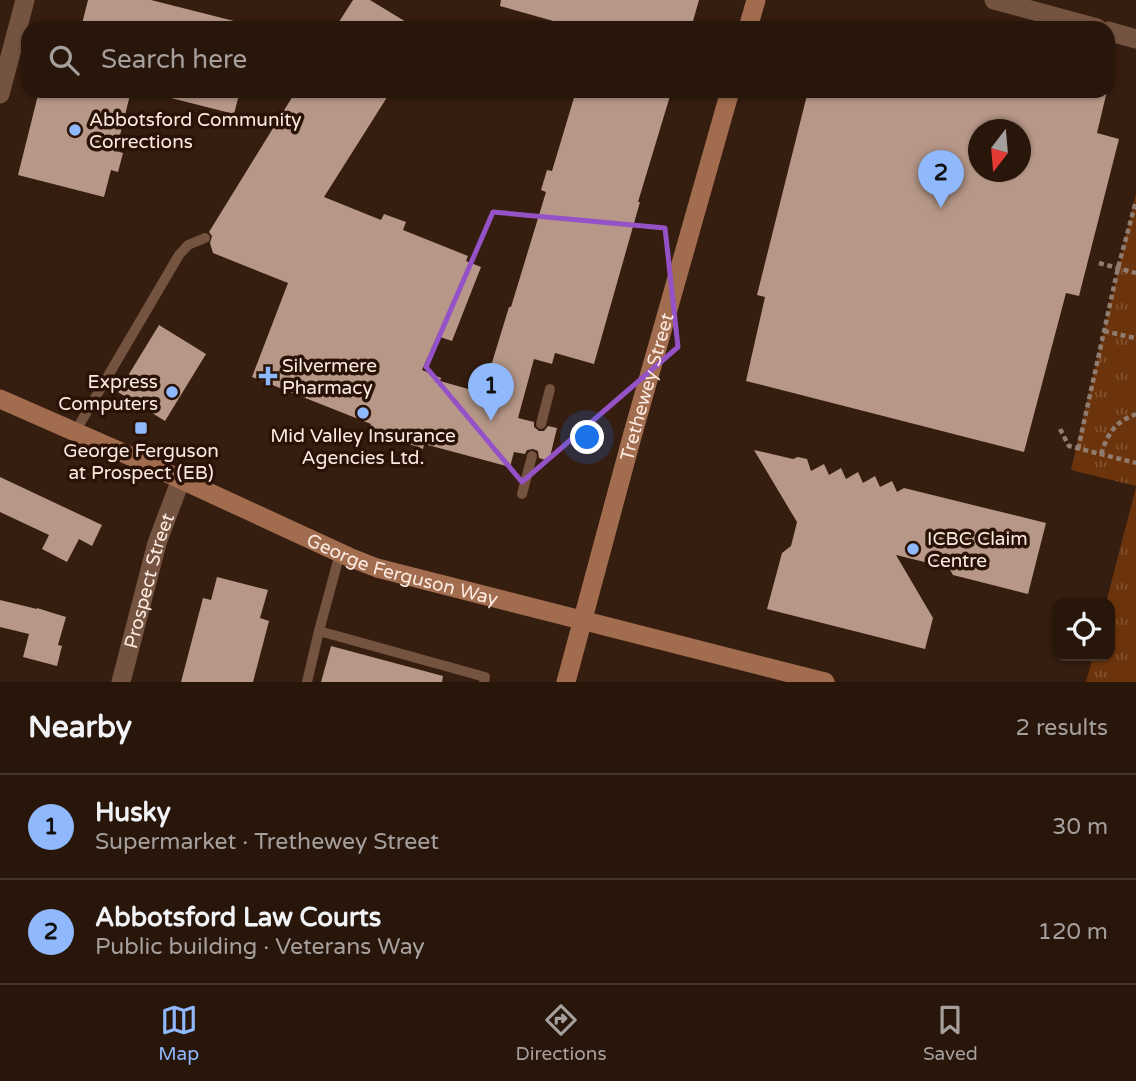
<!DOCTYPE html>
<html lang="en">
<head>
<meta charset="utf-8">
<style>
  body { margin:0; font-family:"Varela Round",sans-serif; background:#342319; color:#f1f3f6 }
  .controls { position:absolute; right:21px; bottom:21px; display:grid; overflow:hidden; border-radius:14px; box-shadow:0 2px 5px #0004 }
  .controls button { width:63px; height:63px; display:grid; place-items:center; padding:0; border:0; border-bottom:2px solid #44352c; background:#28160b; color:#f1f3f6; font:35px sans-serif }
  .compass { position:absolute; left:968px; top:119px; width:63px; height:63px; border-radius:50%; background:#28160b; box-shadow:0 2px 5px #0004; rotate:196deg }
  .you { position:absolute; left:588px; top:438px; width:24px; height:24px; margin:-18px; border:5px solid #fff; border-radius:50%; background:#1a73e8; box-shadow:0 0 0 10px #1a73e833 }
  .badge { display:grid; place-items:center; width:46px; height:46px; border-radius:50%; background:#8fb8fd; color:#111; font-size:23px; font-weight:700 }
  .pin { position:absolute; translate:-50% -58px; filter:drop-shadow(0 2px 4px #0008) }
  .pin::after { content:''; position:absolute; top:37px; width:24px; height:21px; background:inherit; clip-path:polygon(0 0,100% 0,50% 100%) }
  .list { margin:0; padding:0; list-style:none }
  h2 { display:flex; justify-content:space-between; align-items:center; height:91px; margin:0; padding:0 28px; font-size:30px }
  h2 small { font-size:23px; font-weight:400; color:#a59f9d }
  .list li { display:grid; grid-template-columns:46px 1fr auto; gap:21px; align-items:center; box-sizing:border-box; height:105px; padding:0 28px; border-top:2px solid #44352c }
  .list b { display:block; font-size:26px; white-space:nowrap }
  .list p { margin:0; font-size:23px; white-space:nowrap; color:#a59f9d }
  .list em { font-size:23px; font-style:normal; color:#a59f9d }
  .icon { flex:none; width:38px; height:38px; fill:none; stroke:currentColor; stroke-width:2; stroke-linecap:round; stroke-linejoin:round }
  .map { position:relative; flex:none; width:1136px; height:682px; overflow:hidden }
  .search { position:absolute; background:#28160b; box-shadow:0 2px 5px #0004; left:21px; right:21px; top:21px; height:77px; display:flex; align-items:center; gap:18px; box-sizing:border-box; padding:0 24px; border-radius:21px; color:#a59f9d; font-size:26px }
  .sheet { height:301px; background:#28160b }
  nav { display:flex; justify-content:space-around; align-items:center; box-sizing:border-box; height:98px; border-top:2px solid #44352c; background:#28160b; font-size:19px; color:#a59f9d }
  nav a { display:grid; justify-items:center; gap:4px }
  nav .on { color:#8fb8fd }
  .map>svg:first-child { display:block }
  .park { fill:url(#park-tufts) }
  .building { fill:#b79888; fill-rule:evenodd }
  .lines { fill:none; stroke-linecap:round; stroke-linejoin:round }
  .path { stroke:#917c70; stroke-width:4.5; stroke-dasharray:5 3.5; stroke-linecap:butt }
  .service { stroke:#745340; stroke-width:10 }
  .minor { stroke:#745340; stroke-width:19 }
  .secondary { stroke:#a26c4e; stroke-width:19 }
  .marked { fill:none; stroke:#9552c6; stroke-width:5; stroke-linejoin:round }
  .poi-dot { fill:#8fb8fd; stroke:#2a1306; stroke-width:2.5 }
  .labels { text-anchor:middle; stroke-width:7; stroke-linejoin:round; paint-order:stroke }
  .poi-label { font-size:19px; fill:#fbeae1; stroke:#2a1306; text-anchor:start }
  .street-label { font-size:19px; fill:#fbeae1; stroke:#2a1306 }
</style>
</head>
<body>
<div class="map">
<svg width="1136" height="682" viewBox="0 0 1136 682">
  <defs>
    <pattern id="park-tufts" width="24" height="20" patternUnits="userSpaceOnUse" patternTransform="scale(1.75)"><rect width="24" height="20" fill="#6c340c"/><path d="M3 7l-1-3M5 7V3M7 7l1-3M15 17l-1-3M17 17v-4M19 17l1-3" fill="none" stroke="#82522f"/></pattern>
  </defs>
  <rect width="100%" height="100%" fill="#351d0f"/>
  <g class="park">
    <polygon points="1136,194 1136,486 1071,470"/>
    <polygon points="1136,487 1136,682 1086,682 1093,656 1110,656 1110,603 1106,603"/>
  </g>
  <g class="building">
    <polygon points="88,0 151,0 234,21 233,28 81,28"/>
    <polygon points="353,0 370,0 416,28 335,28"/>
    <polygon points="501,0 699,0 691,28 578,28 500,6"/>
    <polygon points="39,91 131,91 116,151 123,153 118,172 111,170 104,197 18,175"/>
    <polygon points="172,91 240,91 234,114 171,98"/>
    <polygon points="296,91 391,91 324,197 381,220 384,214 406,222 403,230 468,256 466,261 481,267 452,341 437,336 422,370 441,378 440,381 479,392 483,378 487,379 509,307 511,307 546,192 541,190 547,170 552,171 576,91 663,91 662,94 670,96 638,202 640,202 594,364 555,353 552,364 534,359 518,418 534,422 534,427 539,431 544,431 548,426 557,428 549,461 539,458 538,451 533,449 527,450 525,454 514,452 510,467 424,444 423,449 369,429 371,424 252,377 288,283 213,253 210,243 212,236 209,232"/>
    <path d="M808,91H1107L1097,133L1119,139L1079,296L1066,293L1024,452L746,381L765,297L757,295ZM978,130H1020V172H978Z"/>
    <polygon points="159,325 206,354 165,421 118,392"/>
    <polygon points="754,450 793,459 798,457 807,459 811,471 824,464 829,475 841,468 846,479 858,472 863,483 875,476 880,487 892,481 897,492 904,488 1046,523 1028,594 953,575 949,568 896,555 933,618 925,649 767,609 782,553 791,546 797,522"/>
    <polygon points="0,477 102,525 92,546 79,539 67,562 42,549 49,535 0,512"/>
    <polygon points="217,577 268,590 260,618 269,621 253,682 181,682 203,598 211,600"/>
    <polygon points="0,600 37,609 37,608 66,617 58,645 62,646 57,666 23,657 29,634 0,627"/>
    <polygon points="331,646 443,676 442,682 321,682"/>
  </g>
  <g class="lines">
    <g class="path">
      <polyline points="1099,263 1136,273"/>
      <polyline points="1104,331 1135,338"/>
      <polyline points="1060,429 1069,446 1136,463"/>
      <polyline points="1078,449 1118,268 1136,201"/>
      <path d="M1101,454C1108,433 1115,422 1136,414"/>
    </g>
    <g class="service">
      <polyline points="541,424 550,389"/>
      <polyline points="75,432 179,255 188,245 205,238"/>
      <polyline points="522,494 532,456"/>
      <polyline points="319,631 340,553"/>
      <polyline points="307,682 319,631 485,677 484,682"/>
    </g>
    <g class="minor">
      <polyline points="994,0 1097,28"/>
      <polyline points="1108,31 1136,39"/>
      <polyline points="0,94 25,0"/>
      <path id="s1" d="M121,682L157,543L181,479"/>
    </g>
    <g class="secondary">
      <polyline points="748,28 756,0"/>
      <path id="s2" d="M0,399L130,456L349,557L377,568L825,682"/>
      <path id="s3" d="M566,682L633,433L730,91"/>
    </g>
  </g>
  <path class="marked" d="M493,212L665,228L678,347L522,482L426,367Z"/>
  <g class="poi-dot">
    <circle cx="75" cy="130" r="7"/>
    <path d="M264.5 365.5h7v7h7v7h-7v7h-7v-7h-7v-7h7z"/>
    <circle cx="172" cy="392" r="7"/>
    <circle cx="363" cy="413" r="7"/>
    <rect x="134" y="421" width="14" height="14" rx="3.5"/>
    <circle cx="913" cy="549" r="7"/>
  </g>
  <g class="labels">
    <g class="poi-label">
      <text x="89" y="126">Abbotsford Community<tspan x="89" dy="22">Corrections</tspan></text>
      <text x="282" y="372">Silvermere<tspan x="282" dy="22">Pharmacy</tspan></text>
      <text x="158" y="388" text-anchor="end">Express<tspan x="158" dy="22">Computers</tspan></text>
      <text x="363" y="442" text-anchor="middle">Mid Valley Insurance<tspan x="363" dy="22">Agencies Ltd.</tspan></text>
      <text x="141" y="457" text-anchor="middle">George Ferguson<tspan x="141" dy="22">at Prospect (EB)</tspan></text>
      <text x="927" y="545">ICBC Claim<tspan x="927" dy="22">Centre</tspan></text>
    </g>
    <g class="street-label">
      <text dy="7" stroke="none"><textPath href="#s3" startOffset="306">Trethewey Street</textPath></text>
      <text dy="7" stroke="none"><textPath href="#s2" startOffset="438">George Ferguson Way</textPath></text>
      <text dy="7" stroke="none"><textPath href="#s1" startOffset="105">Prospect Street</textPath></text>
    </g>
  </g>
</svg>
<div class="controls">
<button><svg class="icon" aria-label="locate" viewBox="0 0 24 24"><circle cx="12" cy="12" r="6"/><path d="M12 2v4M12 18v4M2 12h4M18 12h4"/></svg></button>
</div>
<svg class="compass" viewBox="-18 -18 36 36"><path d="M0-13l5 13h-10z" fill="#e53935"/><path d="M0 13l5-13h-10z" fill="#a59f9d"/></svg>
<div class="you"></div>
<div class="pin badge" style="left:491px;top:421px">1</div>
<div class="pin badge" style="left:941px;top:208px">2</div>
<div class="search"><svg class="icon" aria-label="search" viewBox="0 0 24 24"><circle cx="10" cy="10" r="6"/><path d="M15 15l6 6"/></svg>Search here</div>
</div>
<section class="sheet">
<h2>Nearby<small>2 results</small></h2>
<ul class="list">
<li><span class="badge">1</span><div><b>Husky</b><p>Supermarket · Trethewey Street</p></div><em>30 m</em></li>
<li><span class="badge">2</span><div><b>Abbotsford Law Courts</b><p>Public building · Veterans Way</p></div><em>120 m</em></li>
</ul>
</section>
<nav>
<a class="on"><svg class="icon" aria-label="map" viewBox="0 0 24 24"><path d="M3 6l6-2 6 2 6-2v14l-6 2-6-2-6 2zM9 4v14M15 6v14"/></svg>Map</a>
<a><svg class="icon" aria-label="directions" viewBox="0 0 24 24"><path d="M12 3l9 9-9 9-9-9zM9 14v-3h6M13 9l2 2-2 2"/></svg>Directions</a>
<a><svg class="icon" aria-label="saved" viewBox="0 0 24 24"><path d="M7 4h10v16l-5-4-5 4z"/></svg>Saved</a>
</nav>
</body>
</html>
